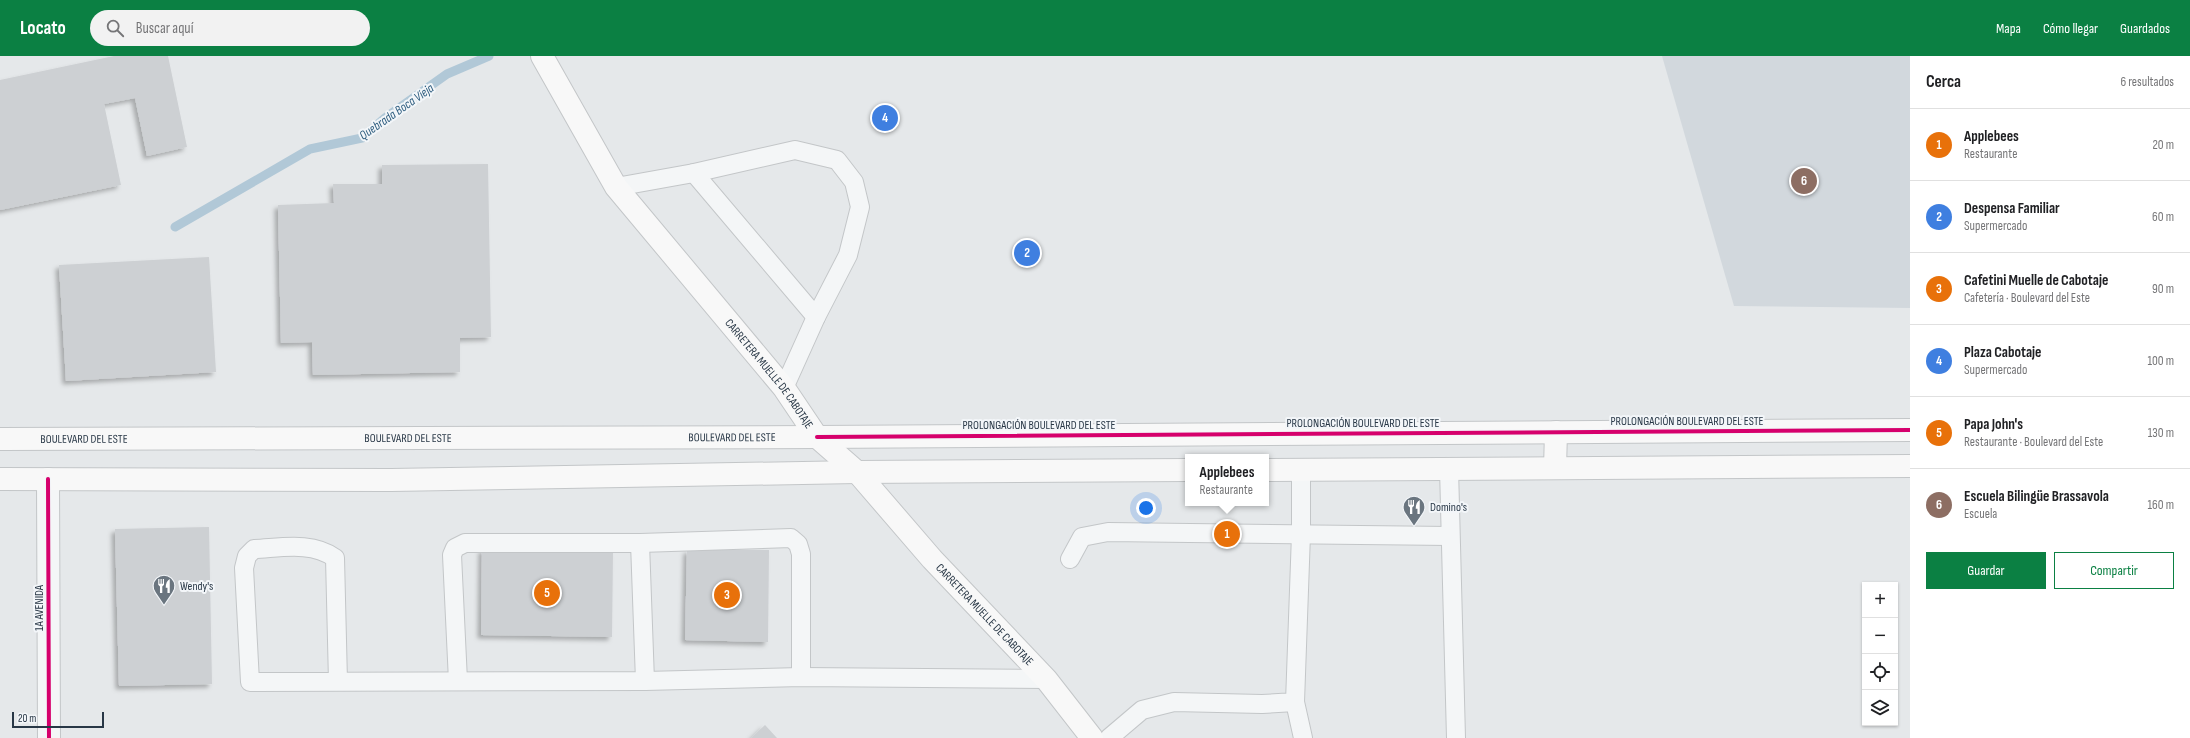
<!DOCTYPE html>
<html lang="es">
<head>
<meta charset="utf-8">
<style>
  body { margin:0; font-family:"Sofia Sans Condensed",sans-serif; background:#f2f2f2; color:#202124 }
  .controls { position:absolute; right:12px; bottom:12px; display:grid; overflow:hidden; border-radius:0px; box-shadow:0 1px 3px #0004 }
  .controls button { width:36px; height:36px; display:grid; place-items:center; padding:0; border:0; border-bottom:1px solid #e0e0e0; background:#fff; color:#202124; font:20px sans-serif }
  .scale { position:absolute; left:12px; bottom:10px; width:92px; box-sizing:border-box; padding-left:4px; border:2px solid #283746; border-top:0; font-size:11px; line-height:14px; white-space:nowrap; color:#283746; -webkit-text-stroke:3px #f3f6f9; paint-order:stroke }
  .you { position:absolute; left:1146px; top:452px; width:14px; height:14px; margin:-10px; border:3px solid #fff; border-radius:50%; background:#1a73e8; box-shadow:0 0 0 6px #1a73e833 }
  .badge { display:grid; place-items:center; width:26px; height:26px; border-radius:50%; background:#0b8043; color:#fff; font-size:13px; font-weight:700 }
  .pin { position:absolute; translate:-50% -50%; border:2px solid #fff; box-shadow:0 1px 4px #0006 }
  .popup { position:absolute; left:1185px; top:398px; width:84px; height:52px; box-sizing:border-box; display:grid; place-content:center; border-radius:0px; background:#fff; filter:drop-shadow(0 1px 3px #0005); font-size:13px; white-space:nowrap; color:#757577 }
  .popup b { font-size:15px; color:#202124 }
  .popup::after { content:''; position:absolute; left:50%; top:100%; margin-left:-8px; border:8px solid transparent; border-top-color:#fff }
  .list { margin:0; padding:0; list-style:none }
  h2 { display:flex; justify-content:space-between; align-items:center; height:52px; margin:0; padding:0 16px; font-size:17px }
  h2 small { font-size:13px; font-weight:400; color:#757577 }
  .list li { display:grid; grid-template-columns:26px 1fr auto; gap:12px; align-items:center; box-sizing:border-box; height:72px; padding:0 16px; border-top:1px solid #e0e0e0 }
  .list b { display:block; font-size:15px; white-space:nowrap }
  .list p { margin:0; font-size:13px; white-space:nowrap; color:#757577 }
  .list em { font-size:13px; font-style:normal; color:#757577 }
  .actions { display:flex; gap:8px; padding:12px 16px }
  .actions a { flex:1; padding:9px 0; border:1px solid #0b8043; border-radius:0px; text-align:center; font-size:14px; color:#0b8043 }
  .actions .main { background:#0b8043; color:#fff }
  .icon { flex:none; width:22px; height:22px; fill:none; stroke:currentColor; stroke-width:2; stroke-linecap:round; stroke-linejoin:round }
  .map { position:relative; flex:none; width:1910px; height:682px; overflow:hidden }
  header { display:flex; align-items:center; gap:24px; box-sizing:border-box; height:56px; padding:0 20px; background:#0b8043; color:#fff }
  header strong { font-size:19px }
  nav { display:flex; gap:22px; margin-inline-start:auto; font-size:14px }
  .search { width:280px; height:36px; background:#f2f2f2; display:flex; align-items:center; gap:10px; box-sizing:border-box; padding:0 14px; border-radius:22px; color:#757577; font-size:15px }
  main { display:flex }
  aside { flex:1; background:#fff }
  .map>svg:first-child { display:block }
  .built { fill:#d2d8dd }
  .lines { fill:none; stroke-linecap:round; stroke-linejoin:round }
  .stream { stroke:#b1c8d7; stroke-width:9 }
  .building { fill:#cdd0d3; filter:url(#shadow) }
  .lane-casing { stroke:#c3c6c8; stroke-width:20 }
  .street-casing { stroke:#c3c6c8; stroke-width:24 }
  .secondary-casing { stroke:#c3c6c8; stroke-width:24 }
  .lane { stroke:#f4f6f7; stroke-width:18 }
  .street { stroke:#f4f6f7; stroke-width:22 }
  .secondary { stroke:#f8f8f8; stroke-width:22 }
  .cycleway-casing { stroke:#f3f6f9; stroke-width:6 }
  .cycleway { stroke:#d6006c; stroke-width:4 }
  .labels { text-anchor:middle; stroke-width:4; stroke-linejoin:round; paint-order:stroke }
  .street-label { font-size:12px; fill:#283746; stroke:#f3f6f9 }
  .poi-label { font-size:12px; fill:#283746; stroke:#f3f6f9; text-anchor:start }
  .water-label { font-size:13px; font-style:italic; fill:#2e5d7f; stroke:#f3f6f9 }
</style>
</head>
<body>
<header>
<strong>Locato</strong>
<div class="search"><svg class="icon" aria-label="search" viewBox="0 0 24 24"><circle cx="10" cy="10" r="6"/><path d="M15 15l6 6"/></svg>Buscar aquí</div>
<nav><a>Mapa</a><a>Cómo llegar</a><a>Guardados</a></nav>
</header>
<main>
<div class="map">
<svg width="1910" height="682" viewBox="0 0 1910 682">
  <defs>
    <filter id="shadow"><feDropShadow dx="-3.5" dy="3.5" stdDeviation="2" flood-color="#0004"/></filter>
  </defs>
  <rect width="100%" height="100%" fill="#e5e8ea"/>
  <polygon class="built" points="1662,0 1910,0 1910,252 1734,250"/>
  <g class="lines">
    <polyline class="stream" points="175,171 310,93 362,82 385,62 447,18 489,0"/>
  </g>
  <g class="building">
    <polygon points="114,0 168,0 187,91 147,100 135,42 104,48 121,129 0,154 0,24"/>
    <polygon points="488,108 491,281 460,282 460,316 313,319 312,286 281,287 278,149 334,147 333,128 382,128 382,109"/>
    <polygon points="209,201 216,316 66,325 59,209"/>
    <polygon points="209,471 212,628 119,630 115,473"/>
    <polygon points="482,493 613,495 612,581 481,579"/>
    <polygon points="687,494 769,494 768,586 685,584"/>
    <polygon points="765,669 777,682 751,682"/>
  </g>
  <g class="lines">
    <g class="lane-casing">
      <g id="lane">
        <polyline points="694,117 816,261"/>
        <polyline points="616,131 694,117 795,94 837,104 854,126 860,151 848,199 816,261 784,332"/>
        <polyline points="1449,412 1456,682"/>
        <polyline points="640,487 791,482 798,488 801,498 801,621"/>
        <polyline points="1070,503 1082,481 1108,476 1450,480"/>
        <polyline points="458,625 452,499 455,492 465,487 640,487 645,625"/>
        <path d="M338,626L335,502C312,485 280,492 254,493L247,500L244,512L250,626L645,625L801,621L1046,623"/>
        <polyline points="1295,646 1303,682"/>
        <polyline points="1109,682 1142,654 1174,646 1262,648 1295,646 1301,478 1301,413"/>
      </g>
    </g>
    <g class="street-casing">
      <polyline id="street" points="48,423 49,682"/>
    </g>
    <g class="secondary-casing">
      <g id="secondary">
        <path id="s1" d="M542,0L616,131L784,332L817,381L857,416L932,503L1046,623L1092,682"/>
        <path id="s2" d="M0,383L817,381L1910,374"/>
        <polyline points="1555,412 1556,376"/>
        <polyline points="1266,414 1910,410"/>
        <polyline points="0,423 391,424 857,416 1188,414"/>
      </g>
    </g>
    <use href="#lane" class="lane"/>
    <use href="#street" class="street"/>
    <use href="#secondary" class="secondary"/>
    <g class="cycleway-casing">
      <g id="cycleway">
        <polyline points="817,381 1910,374"/>
        <polyline points="48,423 49,682"/>
      </g>
    </g>
    <use href="#cycleway" class="cycleway"/>
  </g>
  <defs>
    <g id="restaurant-pin" transform="scale(1.15)"><path d="M0 17L-7.5 6A9.5 9.5 0 1 1 7.5 6Z" fill="#6a757f" stroke="#f3f6f9"/><path d="M-5-6h1v4h1v-4h1v4h1v-4h1v5L-1.5 .5V6h-2V.5L-5-1ZM5-6V6H3V1.5H1.5Q1.5-4 5-6Z" fill="#fff"/></g>
  </defs>
  <g fill-rule="evenodd">
    <use href="#restaurant-pin" x="1414" y="451"/>
    <use href="#restaurant-pin" x="164" y="530"/>
  </g>
  <g class="labels">
    <g class="street-label">
      <text dy="4" stroke="none"><textPath href="#s1" startOffset="392">CARRETERA MUELLE DE CABOTAJE</textPath></text>
      <text x="1687" y="369">PROLONGACIÓN BOULEVARD DEL ESTE</text>
      <text x="1363" y="371">PROLONGACIÓN BOULEVARD DEL ESTE</text>
      <text x="1039" y="373">PROLONGACIÓN BOULEVARD DEL ESTE</text>
      <text dy="4" stroke="none"><textPath href="#s2" startOffset="732">BOULEVARD DEL ESTE</textPath></text>
      <text dy="4" stroke="none"><textPath href="#s2" startOffset="84">BOULEVARD DEL ESTE</textPath></text>
      <text dy="4" stroke="none"><textPath href="#s2" startOffset="408">BOULEVARD DEL ESTE</textPath></text>
      <text transform="translate(39 552) rotate(-90)" y="4">1A AVENIDA</text>
      <text dy="4" stroke="none"><textPath href="#s1" startOffset="716">CARRETERA MUELLE DE CABOTAJE</textPath></text>
    </g>
    <g class="poi-label">
      <text x="1430" y="455">Domino's</text>
      <text x="180" y="534">Wendy's</text>
    </g>
    <g class="water-label">
      <text transform="translate(396 55) rotate(-35)" y="5">Quebrada Boca Vieja</text>
    </g>
  </g>
</svg>
<div class="controls">
<button>+</button>
<button>−</button>
<button><svg class="icon" aria-label="locate" viewBox="0 0 24 24"><circle cx="12" cy="12" r="6"/><path d="M12 2v4M12 18v4M2 12h4M18 12h4"/></svg></button>
<button><svg class="icon" aria-label="layers" viewBox="0 0 24 24"><path d="M12 4l9 5-9 5-9-5zM3 14l9 5 9-5"/></svg></button>
</div>
<div class="scale">20 m</div>
<div class="you"></div>
<div class="pin badge" style="left:1227px;top:478px;background:#e8710a">1</div>
<div class="popup"><b>Applebees</b>Restaurante</div>
<div class="pin badge" style="left:1027px;top:197px;background:#3f7fe0">2</div>
<div class="pin badge" style="left:727px;top:539px;background:#e8710a">3</div>
<div class="pin badge" style="left:885px;top:62px;background:#3f7fe0">4</div>
<div class="pin badge" style="left:547px;top:537px;background:#e8710a">5</div>
<div class="pin badge" style="left:1804px;top:125px;background:#8d6e63">6</div>
</div>
<aside>
<h2>Cerca<small>6 resultados</small></h2>
<ul class="list">
<li><span class="badge" style="background:#e8710a">1</span><div><b>Applebees</b><p>Restaurante</p></div><em>20 m</em></li>
<li><span class="badge" style="background:#3f7fe0">2</span><div><b>Despensa Familiar</b><p>Supermercado</p></div><em>60 m</em></li>
<li><span class="badge" style="background:#e8710a">3</span><div><b>Cafetini Muelle de Cabotaje</b><p>Cafetería · Boulevard del Este</p></div><em>90 m</em></li>
<li><span class="badge" style="background:#3f7fe0">4</span><div><b>Plaza Cabotaje</b><p>Supermercado</p></div><em>100 m</em></li>
<li><span class="badge" style="background:#e8710a">5</span><div><b>Papa John's</b><p>Restaurante · Boulevard del Este</p></div><em>130 m</em></li>
<li><span class="badge" style="background:#8d6e63">6</span><div><b>Escuela Bilingüe Brassavola</b><p>Escuela</p></div><em>160 m</em></li>
</ul>
<div class="actions"><a class="main">Guardar</a><a>Compartir</a></div>
</aside>
</main>
</body>
</html>
